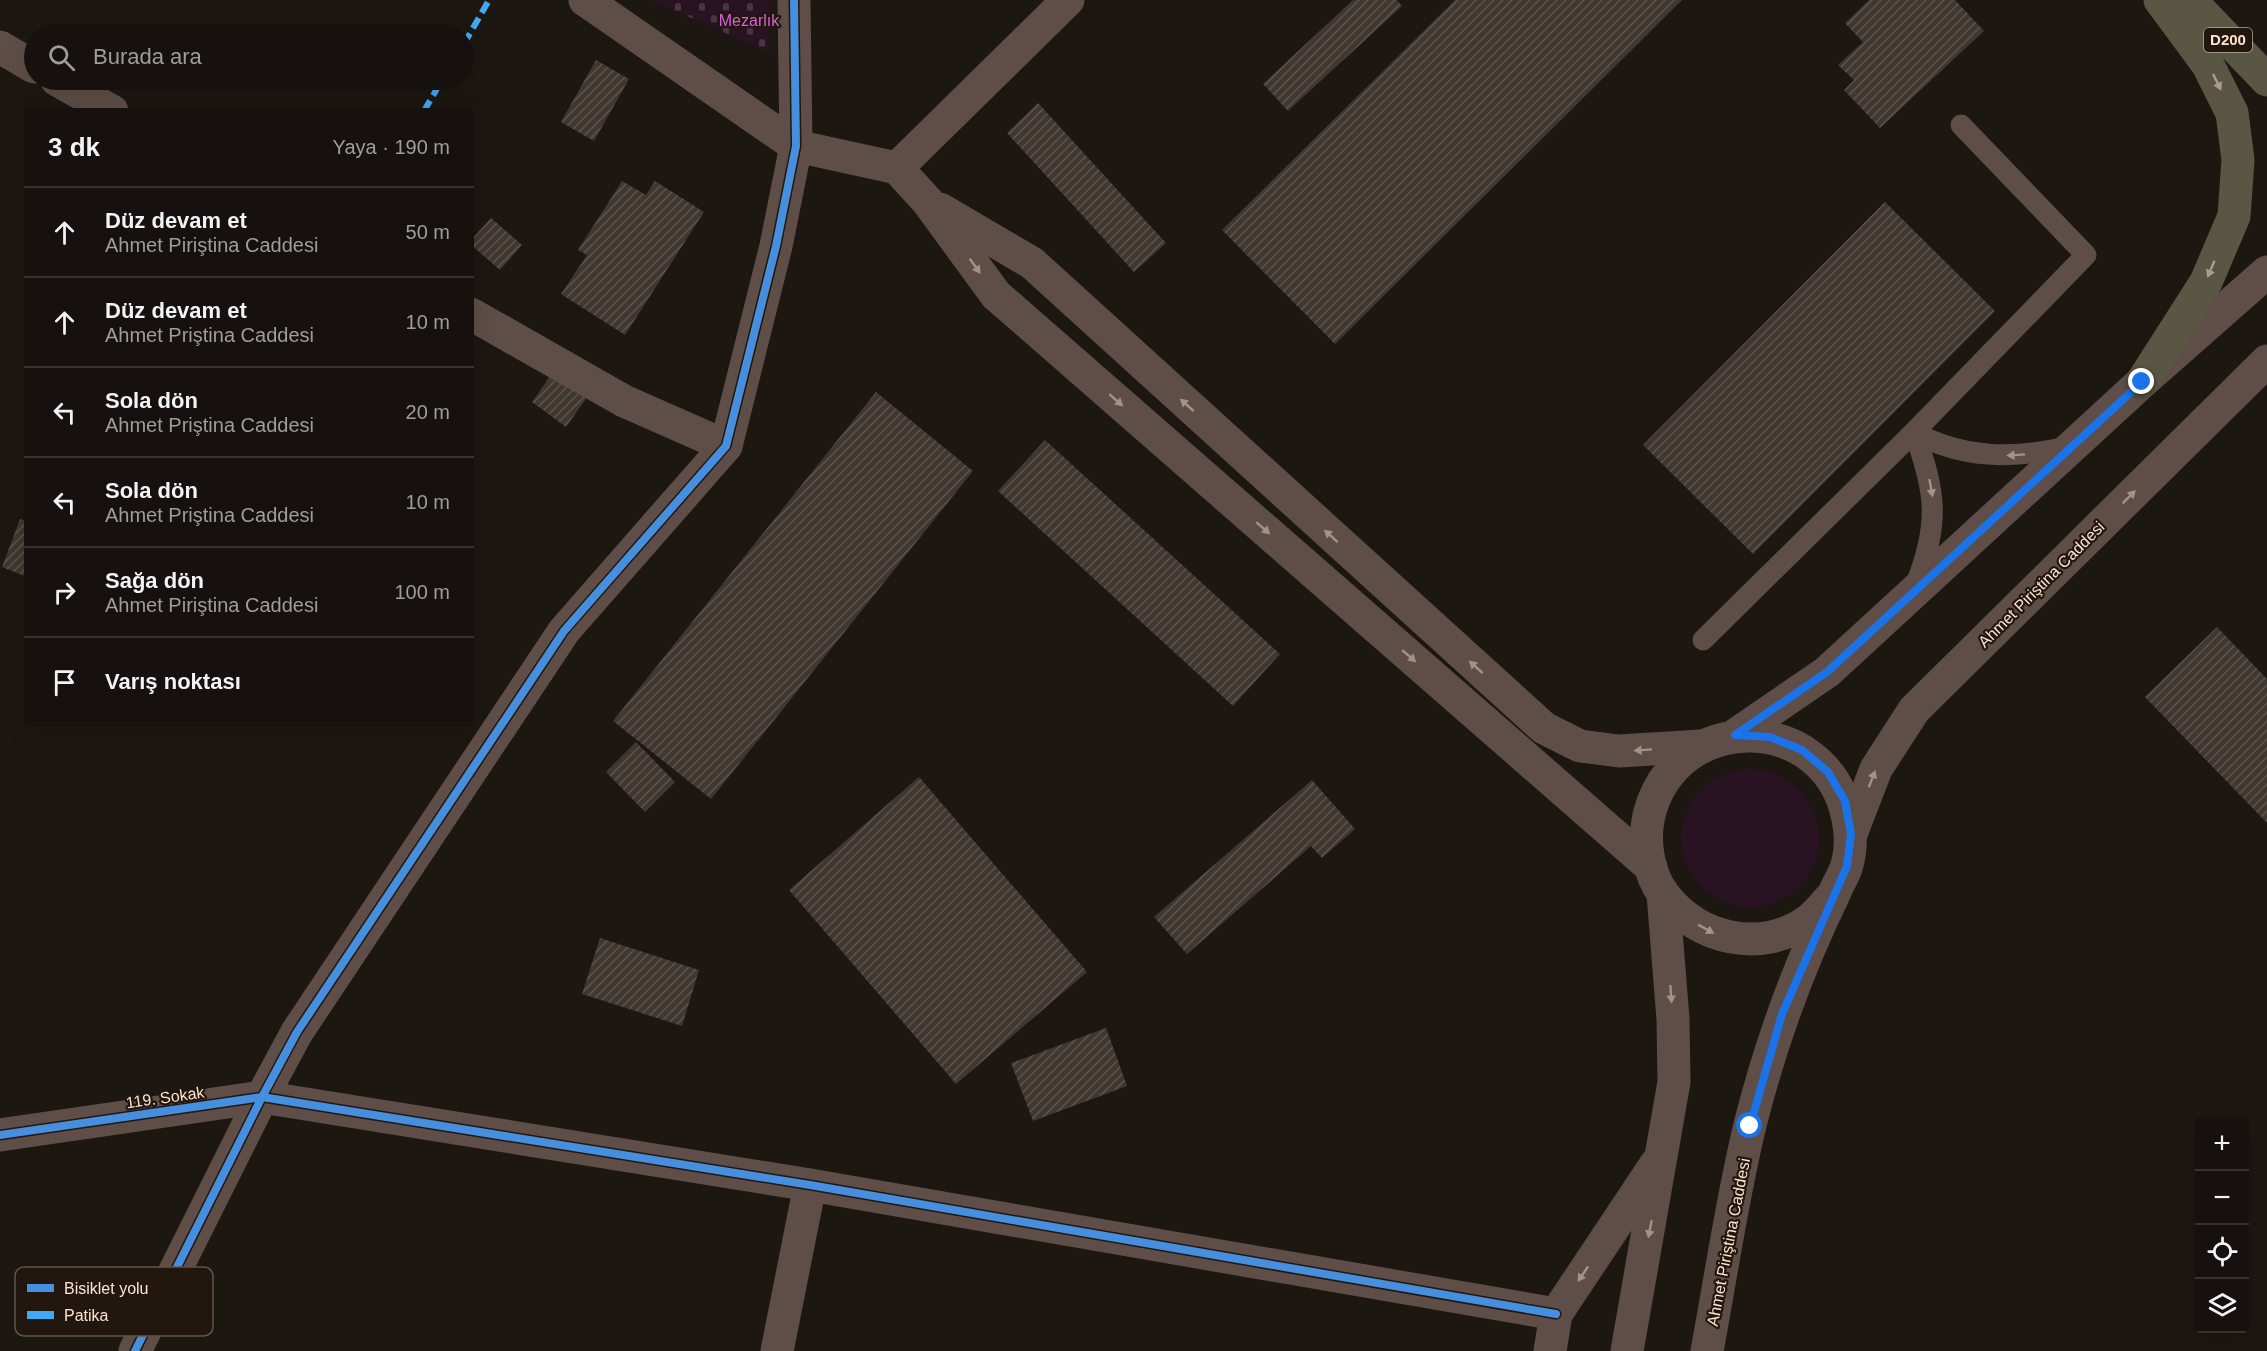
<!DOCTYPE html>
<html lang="tr">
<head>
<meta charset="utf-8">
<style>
  body { margin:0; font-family:Arial,sans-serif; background:#1f1a17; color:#f1f3f6 }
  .controls { position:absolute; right:18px; bottom:18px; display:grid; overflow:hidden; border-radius:6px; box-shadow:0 6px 24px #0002 }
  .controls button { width:54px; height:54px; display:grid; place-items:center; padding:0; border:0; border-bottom:2px solid #35312e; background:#16110e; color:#f1f3f6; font:30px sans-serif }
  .stop { position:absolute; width:18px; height:18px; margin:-14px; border:4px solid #1a73e8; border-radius:50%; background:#fff }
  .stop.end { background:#1a73e8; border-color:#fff; box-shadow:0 2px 6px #0008 }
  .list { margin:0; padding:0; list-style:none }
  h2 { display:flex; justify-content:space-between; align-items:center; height:78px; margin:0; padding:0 24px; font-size:26px }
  h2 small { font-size:20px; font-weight:400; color:#9e9d9e }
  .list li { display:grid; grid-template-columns:39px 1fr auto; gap:18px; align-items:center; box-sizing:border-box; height:90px; padding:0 24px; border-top:2px solid #35312e }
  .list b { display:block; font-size:22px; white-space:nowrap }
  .list p { margin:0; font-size:20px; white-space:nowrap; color:#9e9d9e }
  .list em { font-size:20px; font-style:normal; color:#9e9d9e }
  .icon { flex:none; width:33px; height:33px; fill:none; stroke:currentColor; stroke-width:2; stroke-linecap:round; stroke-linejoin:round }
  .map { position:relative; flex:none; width:2267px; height:1351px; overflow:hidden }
  .search { position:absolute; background:#16110e; box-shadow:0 6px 24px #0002; left:24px; top:24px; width:450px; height:66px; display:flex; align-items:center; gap:15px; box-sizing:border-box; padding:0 21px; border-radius:33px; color:#9e9d9e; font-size:22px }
  .panel { position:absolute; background:#16110e; box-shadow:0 6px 24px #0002; left:24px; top:108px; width:450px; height:618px; border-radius:6px }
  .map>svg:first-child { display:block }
  .green { fill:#291222 }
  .cemetery { fill:url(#cemetery-stones) }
  .building { fill:url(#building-hatch) }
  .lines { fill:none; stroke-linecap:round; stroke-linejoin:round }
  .service { stroke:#5e4e47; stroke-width:21 }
  .minor { stroke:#5e4e47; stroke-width:33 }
  .tertiary { stroke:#5e4e47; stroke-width:33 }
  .trunk { stroke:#5a5644; stroke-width:33 }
  .quiet { stroke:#3fa9f5; stroke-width:6; stroke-dasharray:12 6; stroke-linecap:butt }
  .cycleway-casing { stroke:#21170e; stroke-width:11 }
  .cycleway { stroke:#468fdf; stroke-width:8 }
  .oneway { fill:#ac9c8a }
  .oneway2 { fill:#a69184 }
  .route { stroke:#1a73e8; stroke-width:8 }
  .labels { text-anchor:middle; stroke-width:4.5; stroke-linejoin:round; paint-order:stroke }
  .shield { fill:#21170e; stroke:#bca595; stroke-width:1.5 }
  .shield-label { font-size:15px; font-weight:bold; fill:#fee2cf }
  .park-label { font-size:16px; fill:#db5ed8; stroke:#21170e }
  .street-label { font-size:16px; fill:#fee2cf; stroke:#21170e }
  .key { fill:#21170e; stroke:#635448; stroke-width:1.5 }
  .key-label { font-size:16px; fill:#fee2cf }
</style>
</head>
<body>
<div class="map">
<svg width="2267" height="1351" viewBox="0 0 2267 1351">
  <defs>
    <pattern id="cemetery-stones" width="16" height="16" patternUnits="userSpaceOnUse" patternTransform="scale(1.5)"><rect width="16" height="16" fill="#291222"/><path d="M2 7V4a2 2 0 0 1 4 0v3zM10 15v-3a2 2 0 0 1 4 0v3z" fill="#493441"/></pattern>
    <pattern id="building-hatch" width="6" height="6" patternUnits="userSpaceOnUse" patternTransform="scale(1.5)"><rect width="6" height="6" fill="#3f3730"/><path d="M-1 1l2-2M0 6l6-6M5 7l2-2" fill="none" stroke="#5c544d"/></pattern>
  </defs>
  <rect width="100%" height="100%" fill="#1d1712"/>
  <circle class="green" cx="1750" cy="838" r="69"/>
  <polygon class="cemetery" points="650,0 769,0 769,52"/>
  <g class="building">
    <polygon points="1353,0 1397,0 1402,6 1288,111 1263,84"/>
    <polygon points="1455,0 1682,0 1335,344 1222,230"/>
    <polygon points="1869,0 1955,0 1984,31 1880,128 1844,90 1854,80 1838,65 1863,42 1845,23"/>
    <polygon points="596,60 629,79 594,141 561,122"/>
    <polygon points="1038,103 1166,243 1134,272 1007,133"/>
    <polygon points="622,181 646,195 655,181 704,212 625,335 561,294 587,255 578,250"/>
    <polygon points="1885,202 1995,311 1753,554 1643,445"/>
    <polygon points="491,218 522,245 500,270 471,245 471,240"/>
    <polygon points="556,368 590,393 566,427 532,402"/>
    <polygon points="876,392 973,471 711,799 613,721"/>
    <polygon points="1045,440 1280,654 1233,706 998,491"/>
    <polygon points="20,519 27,521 27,577 2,567"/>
    <polygon points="2217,627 2267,679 2267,823 2145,697"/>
    <polygon points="636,742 675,782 645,812 606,772"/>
    <polygon points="919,777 1087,972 956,1084 789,890"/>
    <polygon points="1312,780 1355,829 1322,858 1311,846 1187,954 1154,917"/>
    <polygon points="600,938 699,970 682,1026 582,994"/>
    <polygon points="1106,1028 1127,1086 1033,1121 1011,1063"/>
  </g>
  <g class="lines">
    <g class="service">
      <path d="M1914,432C1936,492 1940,523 1916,584"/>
      <path d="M1914,432C1962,459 2014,459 2067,447"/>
      <polyline points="1703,640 1914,432 2086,255 1961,125"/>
    </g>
    <g class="minor">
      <polyline points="585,0 796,146 897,168 928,202 996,295 1651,867"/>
      <polyline points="0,47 34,67"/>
      <polyline points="57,80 112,111"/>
      <polyline points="897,168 1068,0"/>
      <polyline points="940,209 1032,263 1544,728 1580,746 1619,751 1701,746"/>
      <polyline points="471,314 624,401 726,446"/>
      <polyline points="0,1135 262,1097 297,1032 564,631 726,446 776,246 796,146 794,0"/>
      <polyline points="135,1351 262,1097 810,1185 1556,1314 1550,1351"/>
      <polyline points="777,1351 810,1185"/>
    </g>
    <g class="tertiary">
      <polyline points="1735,735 1827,672 2142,382 2267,272"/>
      <polyline points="1851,834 1876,769 1914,710 2267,361"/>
      <polyline points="1556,1314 1656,1164"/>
      <polyline points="1627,1351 1674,1082 1673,1019 1663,894"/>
      <path d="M1707,1351C1721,1276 1732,1199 1750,1125C1770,1045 1798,968 1834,894C1837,885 1843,877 1846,868C1851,853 1851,834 1848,819C1827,710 1676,708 1649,815C1643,841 1648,874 1664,895C1698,940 1762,954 1809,920C1817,914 1825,904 1832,896"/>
    </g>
    <g class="trunk">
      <polyline points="2190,0 2267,80"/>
      <polyline points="2142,382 2206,282 2234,216 2238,160 2232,113 2208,65 2160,0"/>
    </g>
    <g class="quiet">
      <polyline points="464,44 489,0"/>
      <polyline points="424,111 442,80"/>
    </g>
    <g class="cycleway-casing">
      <g id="cycleway">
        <polyline points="0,1135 262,1097 297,1032 564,631 726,446 776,246 796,146 794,0"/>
        <polyline points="135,1351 262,1097 810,1185 1556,1314"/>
      </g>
    </g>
    <use href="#cycleway" class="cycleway"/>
  </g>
  <defs><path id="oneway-solid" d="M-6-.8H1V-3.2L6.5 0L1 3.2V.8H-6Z" transform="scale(1.5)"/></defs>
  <g class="oneway">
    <use href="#oneway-solid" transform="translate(2217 82) rotate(64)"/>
    <use href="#oneway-solid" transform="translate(2211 269) rotate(113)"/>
  </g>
  <g class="oneway2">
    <use href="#oneway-solid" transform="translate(975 266) rotate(54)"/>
    <use href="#oneway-solid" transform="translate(1116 400) rotate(41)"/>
    <use href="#oneway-solid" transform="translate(1187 405) rotate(-138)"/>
    <use href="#oneway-solid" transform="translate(2016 455) rotate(176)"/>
    <use href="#oneway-solid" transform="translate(1931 488) rotate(80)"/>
    <use href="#oneway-solid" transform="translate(2129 497) rotate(-45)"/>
    <use href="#oneway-solid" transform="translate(1263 528) rotate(41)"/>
    <use href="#oneway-solid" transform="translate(1331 536) rotate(-138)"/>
    <use href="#oneway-solid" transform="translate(1409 656) rotate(41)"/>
    <use href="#oneway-solid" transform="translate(1476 667) rotate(-138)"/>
    <use href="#oneway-solid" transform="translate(1643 750) rotate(176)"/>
    <use href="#oneway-solid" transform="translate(1872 779) rotate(-69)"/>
    <use href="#oneway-solid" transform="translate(1706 929) rotate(29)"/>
    <use href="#oneway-solid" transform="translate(1671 994) rotate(86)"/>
    <use href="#oneway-solid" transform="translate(1650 1229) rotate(101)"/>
    <use href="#oneway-solid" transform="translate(1583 1274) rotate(124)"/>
  </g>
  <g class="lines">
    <polyline class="route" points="1750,1126 1782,1014 1847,866 1851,834 1845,801 1828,772 1802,750 1770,737 1735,735 1827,672 2142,382"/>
  </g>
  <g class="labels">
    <rect class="shield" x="2204" y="28" width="48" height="24" rx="4.5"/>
    <g class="shield-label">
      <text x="2228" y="45">D200</text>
    </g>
    <g class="park-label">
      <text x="749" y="26">Mezarlık</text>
    </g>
    <g class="street-label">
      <text transform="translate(2041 584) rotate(-45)" y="6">Ahmet Piriştina Caddesi</text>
      <text transform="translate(165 1097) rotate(-8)" y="6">119. Sokak</text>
      <text transform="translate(1728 1242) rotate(-79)" y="6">Ahmet Piriştina Caddesi</text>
    </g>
  </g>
  <rect x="15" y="1267" width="198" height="69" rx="9" class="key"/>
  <rect x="27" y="1284" width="27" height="8" fill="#468fdf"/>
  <rect x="27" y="1311" width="27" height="8" fill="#3fa9f5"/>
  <g class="key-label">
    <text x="64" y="1294">Bisiklet yolu</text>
    <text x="64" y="1321">Patika</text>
  </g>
</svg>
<div class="controls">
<button>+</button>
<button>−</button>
<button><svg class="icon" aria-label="locate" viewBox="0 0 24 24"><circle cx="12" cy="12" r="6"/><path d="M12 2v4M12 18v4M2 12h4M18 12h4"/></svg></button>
<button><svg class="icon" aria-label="layers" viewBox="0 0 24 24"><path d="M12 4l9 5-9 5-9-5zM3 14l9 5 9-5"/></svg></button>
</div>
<div class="stop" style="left:1750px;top:1126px"></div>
<div class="stop end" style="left:2142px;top:382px"></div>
<div class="search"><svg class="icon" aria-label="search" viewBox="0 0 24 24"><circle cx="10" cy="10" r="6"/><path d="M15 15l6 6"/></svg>Burada ara</div>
<section class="panel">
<h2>3 dk<small>Yaya · 190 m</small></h2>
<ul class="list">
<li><svg class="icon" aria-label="ahead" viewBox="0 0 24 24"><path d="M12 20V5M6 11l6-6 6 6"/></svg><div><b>Düz devam et</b><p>Ahmet Piriştina Caddesi</p></div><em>50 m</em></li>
<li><svg class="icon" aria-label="ahead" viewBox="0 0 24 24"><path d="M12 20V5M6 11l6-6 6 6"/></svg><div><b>Düz devam et</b><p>Ahmet Priştina Caddesi</p></div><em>10 m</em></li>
<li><svg class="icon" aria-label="left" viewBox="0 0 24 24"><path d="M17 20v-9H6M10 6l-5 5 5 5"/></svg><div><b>Sola dön</b><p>Ahmet Priştina Caddesi</p></div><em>20 m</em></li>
<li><svg class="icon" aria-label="left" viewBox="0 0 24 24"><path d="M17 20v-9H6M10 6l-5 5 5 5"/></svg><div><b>Sola dön</b><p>Ahmet Priştina Caddesi</p></div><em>10 m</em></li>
<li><svg class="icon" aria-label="right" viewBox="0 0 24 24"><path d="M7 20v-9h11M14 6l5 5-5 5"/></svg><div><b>Sağa dön</b><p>Ahmet Piriştina Caddesi</p></div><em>100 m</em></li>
<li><svg class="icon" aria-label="arrive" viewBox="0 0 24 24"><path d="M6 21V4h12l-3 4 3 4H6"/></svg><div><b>Varış noktası</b></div></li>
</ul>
</section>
</div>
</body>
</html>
